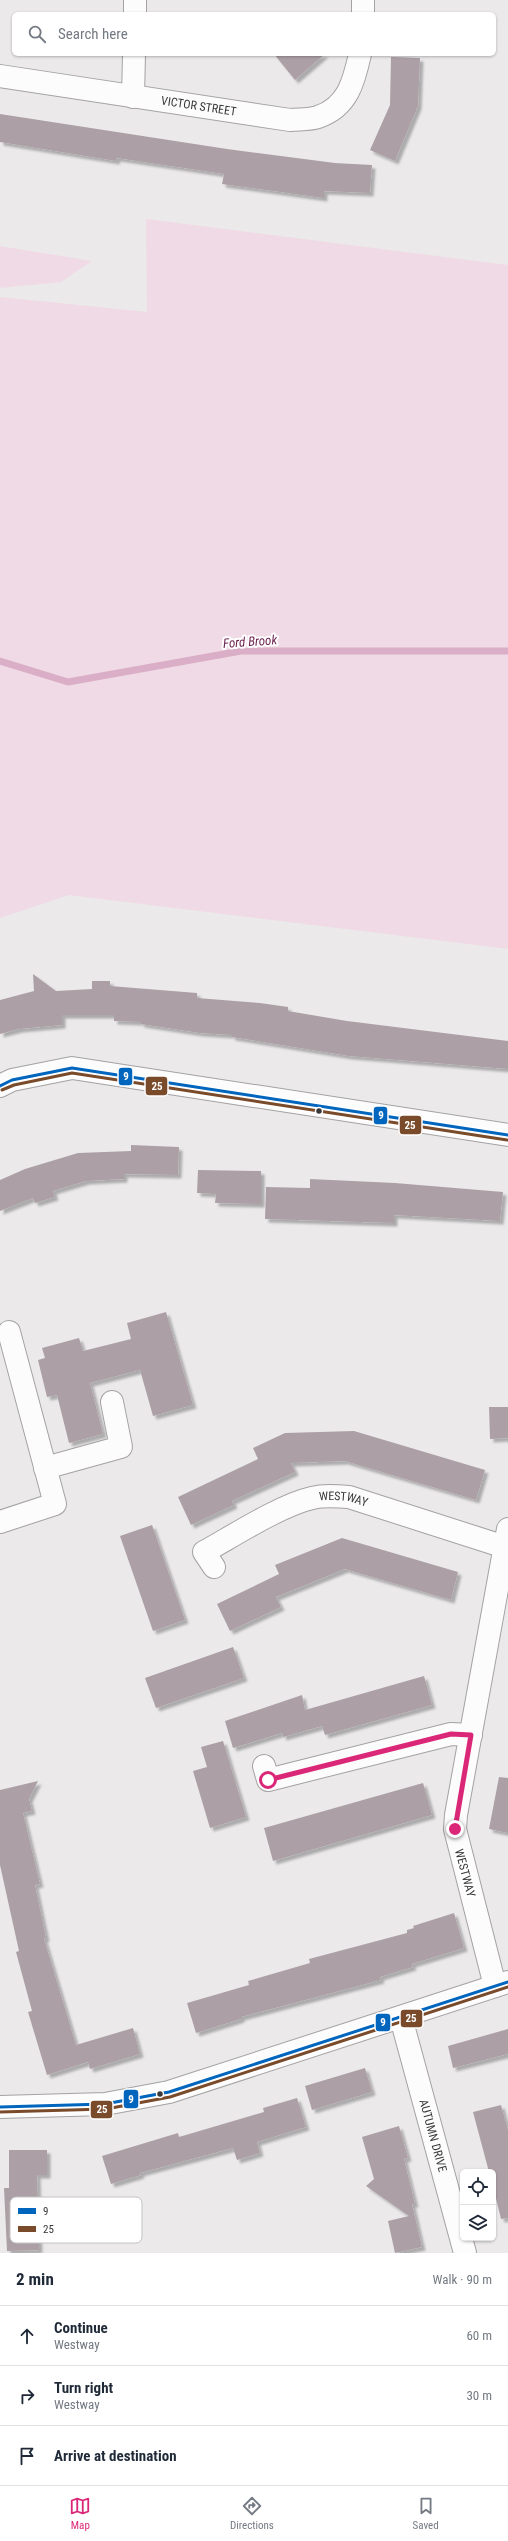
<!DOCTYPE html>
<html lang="en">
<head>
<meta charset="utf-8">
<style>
  body { margin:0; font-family:"Roboto Condensed",sans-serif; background:#f6f6f7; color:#1f2937 }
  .controls { position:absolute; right:12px; bottom:12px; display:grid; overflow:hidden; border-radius:6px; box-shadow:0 1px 3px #0004 }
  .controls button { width:36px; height:36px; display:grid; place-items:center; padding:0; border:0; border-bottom:1px solid #e0e1e3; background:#fff; color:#1f2937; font:20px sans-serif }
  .stop { position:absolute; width:12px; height:12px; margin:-9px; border:3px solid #db2777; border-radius:50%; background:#fff }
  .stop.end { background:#db2777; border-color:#fff; box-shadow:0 1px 4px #0008 }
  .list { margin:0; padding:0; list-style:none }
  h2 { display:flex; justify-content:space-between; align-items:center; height:52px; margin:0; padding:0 16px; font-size:17px }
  h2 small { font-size:13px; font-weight:400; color:#747a83 }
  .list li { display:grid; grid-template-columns:26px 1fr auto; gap:12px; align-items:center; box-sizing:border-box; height:60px; padding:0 16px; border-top:1px solid #e0e1e3 }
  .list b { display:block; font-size:15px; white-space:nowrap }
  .list p { margin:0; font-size:13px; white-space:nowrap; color:#747a83 }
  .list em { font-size:13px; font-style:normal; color:#747a83 }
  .icon { flex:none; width:22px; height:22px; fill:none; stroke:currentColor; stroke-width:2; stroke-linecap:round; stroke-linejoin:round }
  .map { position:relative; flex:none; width:508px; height:2253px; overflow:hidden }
  .search { position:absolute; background:#fff; box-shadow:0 1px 3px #0004; left:12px; right:12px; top:12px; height:44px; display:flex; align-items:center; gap:10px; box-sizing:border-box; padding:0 14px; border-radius:6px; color:#747a83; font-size:15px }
  .sheet { height:232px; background:#fff }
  nav { display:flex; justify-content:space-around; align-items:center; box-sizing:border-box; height:56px; border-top:1px solid #e0e1e3; background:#fff; font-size:11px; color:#747a83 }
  nav a { display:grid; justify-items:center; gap:2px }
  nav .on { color:#db2777 }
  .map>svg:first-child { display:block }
  .green { fill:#f0dae5 }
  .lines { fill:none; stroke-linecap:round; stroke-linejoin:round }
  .stream { stroke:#daaec6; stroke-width:7 }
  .building { fill:#aca0a6; filter:url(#shadow) }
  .minor-casing { stroke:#a4a2a3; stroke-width:24 }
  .tertiary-casing { stroke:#a4a2a3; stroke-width:24 }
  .minor { stroke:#fcfcfc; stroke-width:22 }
  .tertiary { stroke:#fcfcfc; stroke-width:22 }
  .bus-1-casing { stroke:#fff; stroke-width:6 }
  .bus-2-casing { stroke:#fff; stroke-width:6 }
  .bus-1 { stroke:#0065bd; stroke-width:3 }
  .bus-2 { stroke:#7a4b2a; stroke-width:3 }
  .route { stroke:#db2777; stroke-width:5 }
  .bus-dot { fill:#393738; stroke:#fff; stroke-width:1.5 }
  .labels { text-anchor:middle; stroke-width:4; stroke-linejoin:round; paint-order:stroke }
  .street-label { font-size:12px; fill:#393738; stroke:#fff }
  .water-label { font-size:13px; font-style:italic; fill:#6e2551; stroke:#fff }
  .key { fill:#fff; stroke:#c4c3c3; stroke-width:1 }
  .key-label { font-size:11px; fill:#393738 }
  .line-badge { stroke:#fff; stroke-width:1.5 }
  .badge-label { font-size:11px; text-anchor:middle; font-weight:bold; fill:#fff }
</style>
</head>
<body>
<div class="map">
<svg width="508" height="2253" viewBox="0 0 508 2253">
  <defs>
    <filter id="shadow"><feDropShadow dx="3.5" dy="3.5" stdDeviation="1" flood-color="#0004"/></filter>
  </defs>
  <rect width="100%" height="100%" fill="#ebe9ea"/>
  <g class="green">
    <polygon points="146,219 508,265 508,949 69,895 0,918 0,297 147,312"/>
    <polygon points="0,246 92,261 61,282 0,288"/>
  </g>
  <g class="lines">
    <polyline class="stream" points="0,661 68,682 241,651 508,651"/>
  </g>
  <g class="building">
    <polygon points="274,54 325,54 295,80"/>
    <polygon points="391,57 420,58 418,106 395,161 370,150 390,105"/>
    <polygon points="0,114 227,149 335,163 372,165 370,193 324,191 324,198 222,184 224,174 117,158 116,161 0,142"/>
    <polygon points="33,974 56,991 92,989 92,981 110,981 110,986 197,993 197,998 260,1003 288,1007 288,1011 347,1021 508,1041 508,1069 349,1056 232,1037 232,1035 200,1033 141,1024 141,1022 114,1021 114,1015 62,1015 62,1025 19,1029 0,1034 0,1000 34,991"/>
    <polygon points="131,1145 179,1147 178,1175 124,1174 124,1179 86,1181 53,1191 55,1197 35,1203 33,1198 0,1211 0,1180 25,1169 78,1153 131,1151"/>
    <polygon points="198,1170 261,1171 261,1204 215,1203 216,1194 197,1193"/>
    <polygon points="310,1179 395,1183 503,1192 500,1221 394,1215 394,1223 265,1219 266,1187 310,1188"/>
    <polygon points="166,1312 193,1405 153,1416 140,1370 90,1383 103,1434 69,1443 57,1395 47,1397 38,1360 45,1358 42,1348 79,1338 83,1351 131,1339 127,1323"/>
    <polygon points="489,1407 508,1407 508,1438 490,1439"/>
    <polygon points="354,1431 485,1470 476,1500 345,1461 291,1463 295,1472 232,1501 234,1505 191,1525 178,1497 258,1459 253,1448 285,1433"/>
    <polygon points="152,1525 185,1620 153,1631 120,1536"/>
    <polygon points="342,1538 458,1572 451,1600 345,1569 276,1597 281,1607 230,1631 217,1604 279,1574 275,1565"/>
    <polygon points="233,1647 244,1678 156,1708 145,1678"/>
    <polygon points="424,1676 432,1705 325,1735 322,1726 283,1737 282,1733 233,1748 225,1721 302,1695 305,1710"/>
    <polygon points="223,1741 246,1817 210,1828 193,1771 207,1767 201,1747"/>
    <polygon points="499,1777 508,1778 508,1833 489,1829"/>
    <polygon points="38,1781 29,1799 32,1811 23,1813 40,1884 35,1885 46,1938 44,1939 76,2045 133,2028 140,2054 90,2069 88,2062 47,2075 28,2012 32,2011 16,1952 19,1951 0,1865 0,1790"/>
    <polygon points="423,1783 432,1815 273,1861 264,1828"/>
    <polygon points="454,1913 464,1948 412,1964 413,1967 380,1977 381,1980 241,2017 241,2019 196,2033 187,2003 249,1985 248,1981 310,1963 309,1959 407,1933 407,1930 414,1928 413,1926"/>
    <polygon points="508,2029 508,2054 453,2068 448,2046"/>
    <polygon points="365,2068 372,2092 312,2110 305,2086"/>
    <polygon points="297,2098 306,2127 257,2142 260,2153 237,2160 233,2148 140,2173 141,2175 111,2184 102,2156 178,2133 179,2137 264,2112 263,2108"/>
    <polygon points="501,2105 508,2130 508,2218 501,2219 493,2186 493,2172 489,2172 473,2112"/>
    <polygon points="399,2126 408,2158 404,2159 415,2204 412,2204 422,2247 395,2253 388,2221 409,2216 366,2186 374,2179 362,2137"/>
    <polygon points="9,2150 47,2150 47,2175 37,2175 39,2250 7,2251 4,2188 9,2188"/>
  </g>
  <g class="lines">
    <g class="minor-casing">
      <g id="minor">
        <polyline points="135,14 135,0"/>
        <polyline points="363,14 363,0"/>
        <path id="s1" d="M0,76L290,120C299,119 310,120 318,117C348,107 354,81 360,54"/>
        <polyline points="133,97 134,54"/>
        <polyline points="45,1468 121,1447 112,1402"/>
        <polyline points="0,1522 55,1504 9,1332"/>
        <path id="s2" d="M214,1567L204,1552C233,1536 281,1505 312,1498C324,1495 336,1496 349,1497L505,1547"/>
        <polyline points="264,1766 268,1780 451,1734 471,1735"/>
        <polyline points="495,1986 455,1829 456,1815 508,1529"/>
        <path id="s3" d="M401,2018L465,2253"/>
        <polyline points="0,2107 105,2104 169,2092 508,1982"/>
      </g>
    </g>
    <g class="tertiary-casing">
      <polyline id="tertiary" points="0,1086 12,1080 72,1068 508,1135"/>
    </g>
    <use href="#minor" class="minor"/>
    <use href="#tertiary" class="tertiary"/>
    <g class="bus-1-casing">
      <g id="bus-1">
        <polyline points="0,1086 12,1080 72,1068 508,1135"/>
        <polyline points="0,2107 105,2104 169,2092 508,1982"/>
      </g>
    </g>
    <g class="bus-2-casing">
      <g id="bus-2">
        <polyline points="2,1090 14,1085 72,1073 507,1140"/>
        <polyline points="0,2112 106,2109 170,2097 508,1987"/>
      </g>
    </g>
    <use href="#bus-1" class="bus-1"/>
    <use href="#bus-2" class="bus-2"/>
  </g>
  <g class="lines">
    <polyline class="route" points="268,1780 451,1734 471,1735 455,1829"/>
  </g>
  <g class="bus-dot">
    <circle cx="319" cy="1111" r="3.5"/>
    <circle cx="160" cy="2094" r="3.5"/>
  </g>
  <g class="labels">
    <g class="street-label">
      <text dy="4" stroke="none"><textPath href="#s1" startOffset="201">VICTOR STREET</textPath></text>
      <text dy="4" stroke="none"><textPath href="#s2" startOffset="171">WESTWAY</textPath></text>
      <text transform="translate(465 1873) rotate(75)" y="4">WESTWAY</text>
      <text dy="4" stroke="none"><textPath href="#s3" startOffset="122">AUTUMN DRIVE</textPath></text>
    </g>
    <g class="water-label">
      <text transform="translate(250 641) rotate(-4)" y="5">Ford Brook</text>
    </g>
  </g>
  <rect x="10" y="2197" width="132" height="46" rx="6" class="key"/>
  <rect x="18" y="2208" width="18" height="6" fill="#0065bd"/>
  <rect x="18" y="2226" width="18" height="6" fill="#7a4b2a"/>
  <g class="key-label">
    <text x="43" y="2215">9</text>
    <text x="43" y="2233">25</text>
  </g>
  <g class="line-badge">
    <rect x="118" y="1067" width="15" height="19" rx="4" fill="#0065bd"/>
    <rect x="145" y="1076" width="23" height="20" rx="4" fill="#7a4b2a"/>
    <rect x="373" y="1106" width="15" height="19" rx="4" fill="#0065bd"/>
    <rect x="399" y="1115" width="23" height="20" rx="4" fill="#7a4b2a"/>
    <rect x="400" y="2009" width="23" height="19" rx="4" fill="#7a4b2a"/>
    <rect x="375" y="2013" width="16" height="19" rx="4" fill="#0065bd"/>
    <rect x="123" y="2089" width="16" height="20" rx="4" fill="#0065bd"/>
    <rect x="90" y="2100" width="23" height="19" rx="4" fill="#7a4b2a"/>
  </g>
  <g class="badge-label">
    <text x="126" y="1080">9</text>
    <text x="157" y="1090">25</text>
    <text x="381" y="1119">9</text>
    <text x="410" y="1129">25</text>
    <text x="411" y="2022">25</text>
    <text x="383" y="2026">9</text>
    <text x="131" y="2103">9</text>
    <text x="102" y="2113">25</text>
  </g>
</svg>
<div class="controls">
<button><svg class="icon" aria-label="locate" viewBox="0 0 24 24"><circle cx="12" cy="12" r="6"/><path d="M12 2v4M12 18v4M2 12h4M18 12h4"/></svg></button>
<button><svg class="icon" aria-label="layers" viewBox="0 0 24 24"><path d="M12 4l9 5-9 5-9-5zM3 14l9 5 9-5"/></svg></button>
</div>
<div class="stop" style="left:268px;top:1780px"></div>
<div class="stop end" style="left:455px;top:1829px"></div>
<div class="search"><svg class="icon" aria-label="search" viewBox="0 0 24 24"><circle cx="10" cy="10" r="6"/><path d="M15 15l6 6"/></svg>Search here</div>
</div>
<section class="sheet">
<h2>2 min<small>Walk · 90 m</small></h2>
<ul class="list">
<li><svg class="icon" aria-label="ahead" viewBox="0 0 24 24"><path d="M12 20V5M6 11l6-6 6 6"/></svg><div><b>Continue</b><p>Westway</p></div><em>60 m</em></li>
<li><svg class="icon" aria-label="right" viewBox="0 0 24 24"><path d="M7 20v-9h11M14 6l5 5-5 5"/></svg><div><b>Turn right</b><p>Westway</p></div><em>30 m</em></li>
<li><svg class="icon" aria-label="arrive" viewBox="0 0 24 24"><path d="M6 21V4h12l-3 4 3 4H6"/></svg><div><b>Arrive at destination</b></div></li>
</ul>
</section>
<nav>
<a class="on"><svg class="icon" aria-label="map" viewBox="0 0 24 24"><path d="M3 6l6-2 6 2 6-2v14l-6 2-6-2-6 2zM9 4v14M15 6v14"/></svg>Map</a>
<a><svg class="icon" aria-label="directions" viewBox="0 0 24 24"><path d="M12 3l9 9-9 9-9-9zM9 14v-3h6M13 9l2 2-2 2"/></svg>Directions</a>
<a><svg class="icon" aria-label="saved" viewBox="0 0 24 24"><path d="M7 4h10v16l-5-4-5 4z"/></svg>Saved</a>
</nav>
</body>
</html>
